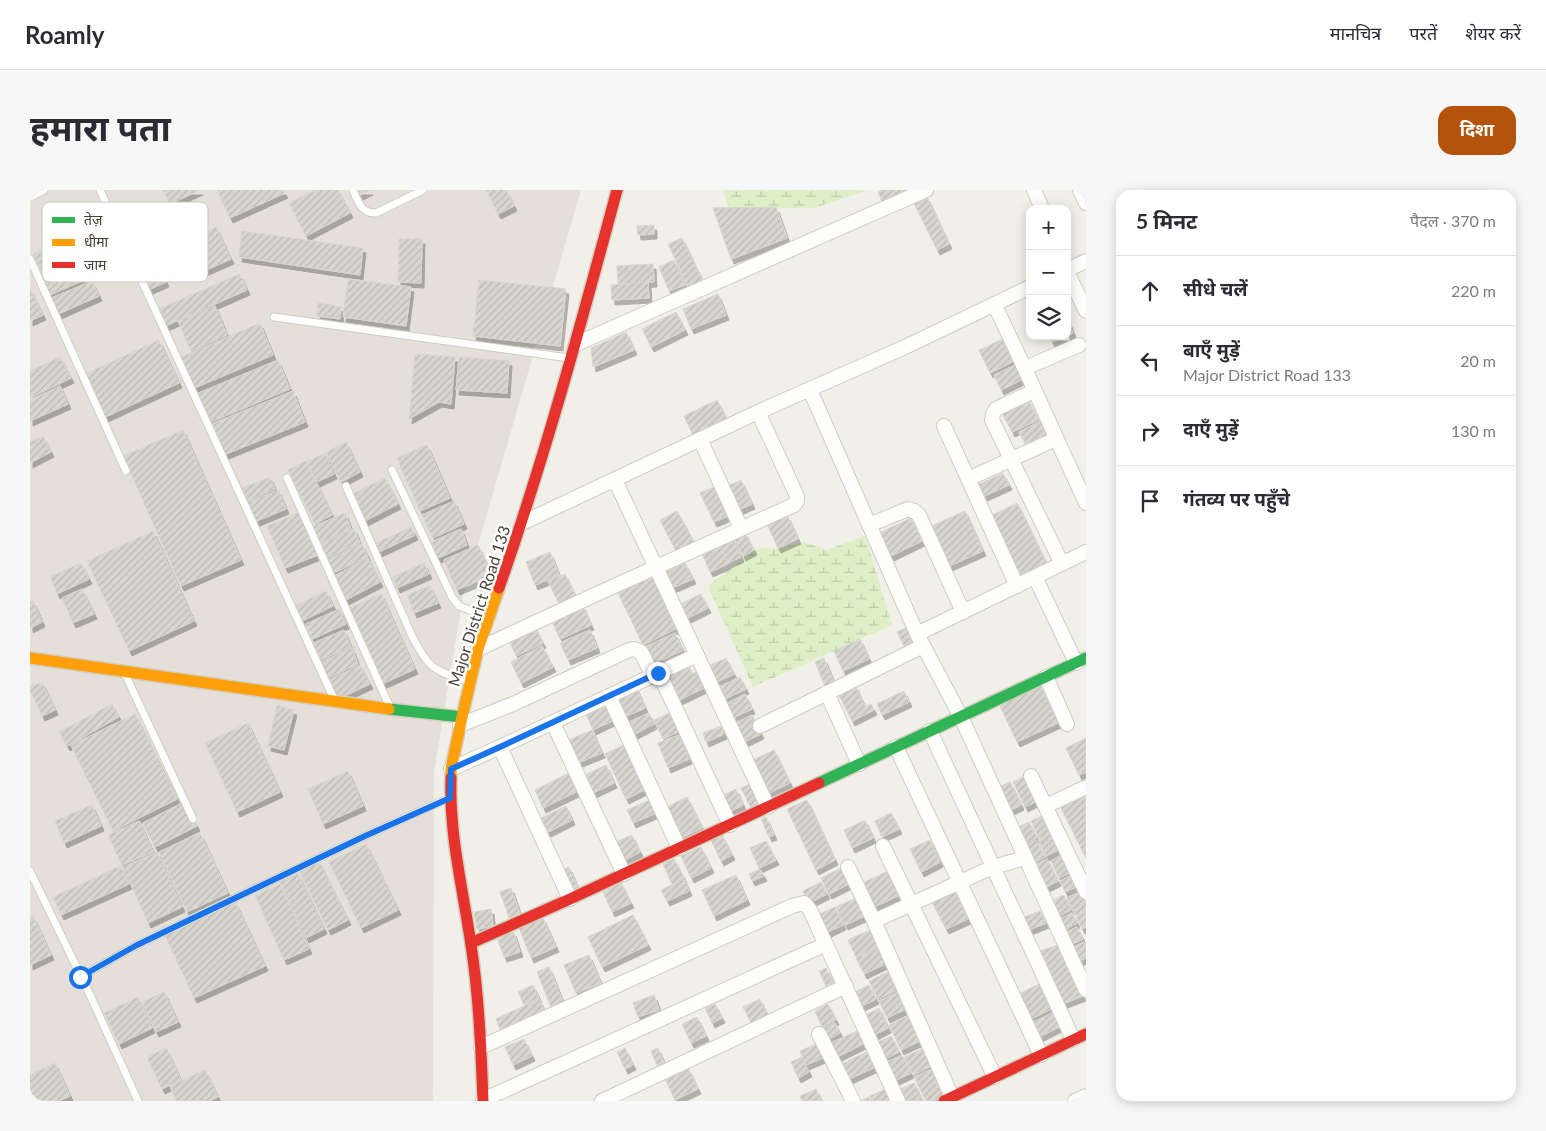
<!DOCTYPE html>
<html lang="hi">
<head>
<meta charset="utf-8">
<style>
  body { margin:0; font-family:Lato,"Noto Sans Devanagari",sans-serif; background:#f7f7f7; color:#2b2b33 }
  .controls { position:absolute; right:15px; top:15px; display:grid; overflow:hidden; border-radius:10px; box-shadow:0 2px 12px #0003 }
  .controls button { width:45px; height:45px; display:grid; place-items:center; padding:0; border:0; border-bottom:1px solid #e1e1e2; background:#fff; color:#2b2b33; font:25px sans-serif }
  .stop { position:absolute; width:15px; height:15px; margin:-11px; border:4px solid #1a73e8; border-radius:50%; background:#fff }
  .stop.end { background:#1a73e8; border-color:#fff; box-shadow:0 1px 5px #0008 }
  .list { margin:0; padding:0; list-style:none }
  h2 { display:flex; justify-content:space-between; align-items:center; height:65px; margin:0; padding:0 20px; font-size:21px }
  h2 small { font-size:16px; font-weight:400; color:#7c7c81 }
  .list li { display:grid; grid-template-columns:32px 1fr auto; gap:15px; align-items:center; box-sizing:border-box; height:70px; padding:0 20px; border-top:1px solid #e1e1e2 }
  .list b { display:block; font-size:19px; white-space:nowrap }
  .list p { margin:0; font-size:16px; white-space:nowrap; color:#7c7c81 }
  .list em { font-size:16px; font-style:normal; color:#7c7c81 }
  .icon { flex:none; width:28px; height:28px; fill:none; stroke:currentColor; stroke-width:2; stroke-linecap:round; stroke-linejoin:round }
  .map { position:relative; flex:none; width:1056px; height:911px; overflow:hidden; border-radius:15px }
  header { display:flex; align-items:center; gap:30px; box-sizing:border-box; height:70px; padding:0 25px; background:#fff; border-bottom:1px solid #e1e1e2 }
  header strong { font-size:24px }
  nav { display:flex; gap:28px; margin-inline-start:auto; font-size:18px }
  .intro { display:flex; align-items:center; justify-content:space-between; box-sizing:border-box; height:120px; padding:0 30px }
  h1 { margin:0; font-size:35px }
  .button { padding:12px 22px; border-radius:15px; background:#b45309; color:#fff; font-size:18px; font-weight:700 }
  main { display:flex; gap:30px; padding:0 30px }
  aside { flex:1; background:#fff; border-radius:15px; box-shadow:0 2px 12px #0003 }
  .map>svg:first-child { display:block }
  .industrial { fill:#e4e0d9 }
  .wetland { fill:url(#wetland-marsh) }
  .building { fill:url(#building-hatch); stroke:#d9d6ce; filter:url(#shadow) }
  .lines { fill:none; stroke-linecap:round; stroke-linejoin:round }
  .lane-casing { stroke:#cfccc6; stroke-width:9 }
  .street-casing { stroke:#cfccc6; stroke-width:16 }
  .fast-casing { stroke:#d2cec0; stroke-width:14 }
  .slow-casing { stroke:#d2cec0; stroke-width:14 }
  .jam-casing { stroke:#d2cec0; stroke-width:14 }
  .lane { stroke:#fdfdfc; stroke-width:7 }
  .street { stroke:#fdfdfc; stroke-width:14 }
  .fast { stroke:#30b455; stroke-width:11 }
  .slow { stroke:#ff9f0a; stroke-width:11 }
  .jam { stroke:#e5322d; stroke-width:11 }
  .route { stroke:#1a73e8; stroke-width:6 }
  .labels { text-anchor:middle; stroke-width:5; stroke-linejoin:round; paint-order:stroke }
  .street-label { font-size:16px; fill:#484034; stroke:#fff }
  .key { fill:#fff; stroke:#c8c6c2; stroke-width:1 }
  .key-label { font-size:14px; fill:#484034 }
</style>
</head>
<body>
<header>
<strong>Roamly</strong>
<nav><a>मानचित्र</a><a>परतें</a><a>शेयर करें</a></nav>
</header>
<div class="intro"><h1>हमारा पता</h1><a class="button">दिशा</a></div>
<main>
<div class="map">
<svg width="1056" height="911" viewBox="0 0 1056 911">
  <defs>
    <pattern id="wetland-marsh" width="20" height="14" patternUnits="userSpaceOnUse" patternTransform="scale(1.25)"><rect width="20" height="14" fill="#deeec6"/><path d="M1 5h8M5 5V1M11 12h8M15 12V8" fill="none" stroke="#c0cdab"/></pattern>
    <pattern id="building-hatch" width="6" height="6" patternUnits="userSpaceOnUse" patternTransform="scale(1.25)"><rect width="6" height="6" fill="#d8d6cf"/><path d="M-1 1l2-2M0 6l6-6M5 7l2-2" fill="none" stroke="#bbb9b2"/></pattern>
    <filter id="shadow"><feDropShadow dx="3" dy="5" stdDeviation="0" flood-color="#0004"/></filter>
  </defs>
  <rect width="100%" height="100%" fill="#f0efe8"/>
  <polygon class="industrial" points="0,0 551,0 433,407 404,583 403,911 0,911"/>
  <g class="wetland">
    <polygon points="693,0 838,0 784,18 699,19"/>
    <polygon points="835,346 862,435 723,497 678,396 729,358 750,359 774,352 796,360"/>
  </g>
  <g class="building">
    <polygon points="133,0 170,0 140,14"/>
    <polygon points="187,0 253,0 255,3 200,28"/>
    <polygon points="285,0 308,0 320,23 276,46 259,13"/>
    <polygon points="328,0 340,0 330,5"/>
    <polygon points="456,0 476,0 484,16 468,24"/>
    <polygon points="852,0 891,0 854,17 848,2"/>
    <polygon points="897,7 919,54 907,60 884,13"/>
    <polygon points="746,17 757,48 701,69 683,18"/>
    <polygon points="70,34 79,54 12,83 3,64"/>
    <polygon points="624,35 624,44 608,45 607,36"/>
    <polygon points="186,37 201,69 167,84 152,52"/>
    <polygon points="212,41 333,58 330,85 209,67"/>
    <polygon points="652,48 675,96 661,103 638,54"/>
    <polygon points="369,49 392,49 391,93 368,92"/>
    <polygon points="82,57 89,74 18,106 10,89"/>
    <polygon points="644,70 655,95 639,101 629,77"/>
    <polygon points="623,74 624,92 588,94 587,76"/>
    <polygon points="210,84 217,100 133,137 126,120"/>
    <polygon points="133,85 136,92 118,100 115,93"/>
    <polygon points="318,89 381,97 376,136 313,127"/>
    <polygon points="449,90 536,99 530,156 443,146"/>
    <polygon points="62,91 69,106 26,125 19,109"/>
    <polygon points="618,92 619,108 582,110 581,95"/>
    <polygon points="0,99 13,125 0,131"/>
    <polygon points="688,104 696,125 661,139 653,119"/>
    <polygon points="288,113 311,117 310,129 287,126"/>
    <polygon points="185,116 197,145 161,161 148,131"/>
    <polygon points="646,122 655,140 621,157 612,139"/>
    <polygon points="1039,132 1043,143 1037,146 1037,133"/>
    <polygon points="230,133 243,165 162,199 149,168"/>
    <polygon points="596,142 604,160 563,177 561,158"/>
    <polygon points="1019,146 1036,146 1022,152"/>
    <polygon points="975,148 986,170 960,183 949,160"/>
    <polygon points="129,150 149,193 73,228 53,185"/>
    <polygon points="385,164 425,167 421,214 409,212 379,229"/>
    <polygon points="30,167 41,188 0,208 0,181"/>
    <polygon points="429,167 479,171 477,203 426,200"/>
    <polygon points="248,170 260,199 176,234 164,205"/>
    <polygon points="986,175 993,189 971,200 964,185"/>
    <polygon points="30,196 38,214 0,231 0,210"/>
    <polygon points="263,201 275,232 191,266 179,235"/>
    <polygon points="997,208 1008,230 982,242 971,221"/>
    <polygon points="687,210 698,232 665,249 654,226"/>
    <polygon points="1013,230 1023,250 999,261 989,242"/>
    <polygon points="153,240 211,370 151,396 93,266"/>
    <polygon points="13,246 21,262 0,273 0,252"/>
    <polygon points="316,252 330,282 311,292 296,262"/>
    <polygon points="397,255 420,308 390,321 367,268"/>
    <polygon points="295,263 304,284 287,292 277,272"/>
    <polygon points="276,271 302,325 285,334 258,280"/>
    <polygon points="973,283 979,295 950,308 945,296"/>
    <polygon points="240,287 245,299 215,312 210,299"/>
    <polygon points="355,288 368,314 335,331 321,305"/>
    <polygon points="711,290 722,314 707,321 696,297"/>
    <polygon points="684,297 698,326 684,332 670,303"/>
    <polygon points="248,300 256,319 222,333 214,314"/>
    <polygon points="424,311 434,334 403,348 392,325"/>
    <polygon points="987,313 1018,377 992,390 961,326"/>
    <polygon points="647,321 665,354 647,363 630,330"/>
    <polygon points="935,321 953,361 917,377 899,337"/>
    <polygon points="270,322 288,365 255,378 237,336"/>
    <polygon points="315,323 321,339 287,354 280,338"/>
    <polygon points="757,325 768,349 748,358 737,334"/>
    <polygon points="881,328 892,351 861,366 849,343"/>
    <polygon points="381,337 385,345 349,362 346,353"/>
    <polygon points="324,339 330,353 295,369 288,355"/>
    <polygon points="431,339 437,355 408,368 401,352"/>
    <polygon points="123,341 164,431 99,461 57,371"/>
    <polygon points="714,341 724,360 713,366 703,346"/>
    <polygon points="703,347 711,367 698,373 689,352"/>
    <polygon points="689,353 698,374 680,382 671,361"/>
    <polygon points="332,354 338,367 301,384 295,371"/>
    <polygon points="448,355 462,385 427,400 414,370"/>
    <polygon points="520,362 529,385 505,395 496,372"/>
    <polygon points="338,368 350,392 314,411 302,387"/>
    <polygon points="51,373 59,389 27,404 20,387"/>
    <polygon points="394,373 399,384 367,398 363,387"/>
    <polygon points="655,373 663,389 642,398 635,382"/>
    <polygon points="623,383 649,437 613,455 587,401"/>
    <polygon points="535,384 546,408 530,416 518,391"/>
    <polygon points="400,396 408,413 384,423 377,405"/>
    <polygon points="52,399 64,424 43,433 32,408"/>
    <polygon points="296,401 303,416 270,432 263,417"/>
    <polygon points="351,404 385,479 352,494 318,419"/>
    <polygon points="671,404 678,418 656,429 649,415"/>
    <polygon points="3,411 12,432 0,438 0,412"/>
    <polygon points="552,415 561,435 530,449 521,429"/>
    <polygon points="309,419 316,434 282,449 276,434"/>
    <polygon points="503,434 513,453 486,466 477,446"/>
    <polygon points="878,437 886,453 875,458 867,442"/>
    <polygon points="314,440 321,457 288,471 281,454"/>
    <polygon points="560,440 567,458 538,470 530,453"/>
    <polygon points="645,443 653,460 623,474 615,457"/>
    <polygon points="830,449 839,469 813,481 804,461"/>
    <polygon points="512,456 523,477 491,493 481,472"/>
    <polygon points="322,458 328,474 296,489 289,473"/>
    <polygon points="696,468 704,484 685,493 677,477"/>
    <polygon points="794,468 805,495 796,499 785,472"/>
    <polygon points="657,474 662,484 671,479 678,496 645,512 633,486"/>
    <polygon points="330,475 340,494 308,509 299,490"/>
    <polygon points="710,487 716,499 695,509 689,497"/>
    <polygon points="12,492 25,520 12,526 0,500 0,497"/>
    <polygon points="825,495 835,517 841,514 844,520 822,531 808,503"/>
    <polygon points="1010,495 1028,533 987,552 969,514"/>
    <polygon points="606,497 615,518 592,528 582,508"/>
    <polygon points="874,501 879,512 852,525 847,514"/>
    <polygon points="715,504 722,519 703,528 696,514"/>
    <polygon points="578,511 586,529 563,540 555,522"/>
    <polygon points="82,514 89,527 37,556 29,542"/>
    <polygon points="247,515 264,520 254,560 238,556"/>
    <polygon points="644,521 652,540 633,549 624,530"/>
    <polygon points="619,523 624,534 601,546 595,534"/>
    <polygon points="105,524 147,609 83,641 41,555"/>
    <polygon points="722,525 731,544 712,553 703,534"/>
    <polygon points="218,533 250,602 207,622 175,553"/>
    <polygon points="691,536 694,544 676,552 673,543"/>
    <polygon points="562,540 572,563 545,574 534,552"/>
    <polygon points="649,545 659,569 638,578 628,553"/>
    <polygon points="1056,548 1056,582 1049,585 1036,558"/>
    <polygon points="598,553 620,597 596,609 575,564"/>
    <polygon points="744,560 760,593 737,604 721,571"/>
    <polygon points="576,575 584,593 559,605 551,587"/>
    <polygon points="318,581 333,616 293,634 278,599"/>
    <polygon points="539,583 548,601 513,618 505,600"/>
    <polygon points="995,586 1007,611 995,617 983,592"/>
    <polygon points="980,592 991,615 977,622 965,599"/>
    <polygon points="720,594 729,614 721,618 711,598"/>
    <polygon points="706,599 713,615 697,623 690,607"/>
    <polygon points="1054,604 1056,608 1056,668 1030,616"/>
    <polygon points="657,607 666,625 645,635 636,617"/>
    <polygon points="620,610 626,623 603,633 597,620"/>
    <polygon points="777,610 805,670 786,680 757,619"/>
    <polygon points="154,612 167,636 125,657 113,633"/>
    <polygon points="62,615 71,636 34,653 25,631"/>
    <polygon points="536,616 542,630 518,642 511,628"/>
    <polygon points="861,623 869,639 852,647 845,631"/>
    <polygon points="666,625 672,638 649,649 643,636"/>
    <polygon points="1014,625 1022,642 1009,648 1001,631"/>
    <polygon points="736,627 744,645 739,647 731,629"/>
    <polygon points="835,630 843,648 822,658 814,640"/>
    <polygon points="109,631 123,662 92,675 78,645"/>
    <polygon points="999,632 1007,648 992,655 984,639"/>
    <polygon points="170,643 198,703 157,722 129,662"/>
    <polygon points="1022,643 1030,659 1016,666 1008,649"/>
    <polygon points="602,645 610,662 595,670 586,652"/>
    <polygon points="692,645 702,665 691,671 681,650"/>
    <polygon points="900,650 910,672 891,682 880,659"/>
    <polygon points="1006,650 1015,667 1001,674 993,657"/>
    <polygon points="736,651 746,670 729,678 720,658"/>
    <polygon points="336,654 368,720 331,738 299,672"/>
    <polygon points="671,657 681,678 661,688 651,666"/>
    <polygon points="127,662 152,717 118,733 93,677"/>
    <polygon points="1032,665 1041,682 1029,688 1021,671"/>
    <polygon points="644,669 654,688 642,694 633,674"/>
    <polygon points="1017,669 1028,691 1013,699 1002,676"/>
    <polygon points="288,670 318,730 298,740 269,680"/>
    <polygon points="91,676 99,694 31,725 23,707"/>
    <polygon points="539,677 548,698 542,701 533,680"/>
    <polygon points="813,677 821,693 799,704 791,688"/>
    <polygon points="730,679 734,686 722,691 719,684"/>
    <polygon points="860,680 872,704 842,718 831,694"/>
    <polygon points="268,684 294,739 276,748 250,692"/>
    <polygon points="706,685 717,710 684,726 672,700"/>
    <polygon points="1042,685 1048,696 1035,702 1030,691"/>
    <polygon points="654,689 659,701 637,711 631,700"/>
    <polygon points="791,692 797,704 779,713 773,701"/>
    <polygon points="591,693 601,713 582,722 573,702"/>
    <polygon points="250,694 279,759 254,770 225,705"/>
    <polygon points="481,698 490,724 479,728 470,702"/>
    <polygon points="923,699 938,729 916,739 901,710"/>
    <polygon points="1050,702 1056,715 1056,721 1046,726 1037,708"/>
    <polygon points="1034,705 1041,720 1027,727 1019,712"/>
    <polygon points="826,708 835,726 815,735 806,717"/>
    <polygon points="205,712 235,776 164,808 135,745"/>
    <polygon points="805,717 813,735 794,744 785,726"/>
    <polygon points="461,719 463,736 447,739 444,722"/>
    <polygon points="1010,721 1016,733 999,740 992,728"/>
    <polygon points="1056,722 1056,737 1052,739 1046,727"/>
    <polygon points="1042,723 1047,733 1032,741 1027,730"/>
    <polygon points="603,725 618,755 572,777 558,747"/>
    <polygon points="3,726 21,765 0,775 0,728"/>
    <polygon points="513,728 526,757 501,768 489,738"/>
    <polygon points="1047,737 1053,749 1040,755 1034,743"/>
    <polygon points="840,740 848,756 826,767 818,750"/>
    <polygon points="483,741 490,762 474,767 467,747"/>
    <polygon points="1054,752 1056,756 1056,768 1047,772 1040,759"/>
    <polygon points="1028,755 1053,806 1032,814 1010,761"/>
    <polygon points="848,758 855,774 834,784 826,768"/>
    <polygon points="559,765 571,793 546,803 534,775"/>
    <polygon points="519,777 533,812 521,817 507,782"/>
    <polygon points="796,778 804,795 797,798 789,781"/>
    <polygon points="860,781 869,799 848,809 839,791"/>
    <polygon points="1009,794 1021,819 997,831 985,806"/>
    <polygon points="503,795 509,808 494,815 488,802"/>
    <polygon points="839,795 846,809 828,818 821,804"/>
    <polygon points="872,800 880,817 857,828 849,811"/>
    <polygon points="134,802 148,832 126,842 112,812"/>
    <polygon points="624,805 629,820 608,827 603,813"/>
    <polygon points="108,807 122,838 89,854 74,823"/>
    <polygon points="509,809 516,824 472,845 466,829"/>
    <polygon points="730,809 738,827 722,835 713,817"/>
    <polygon points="685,814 692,828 682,833 675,818"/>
    <polygon points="798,814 806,830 792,837 785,821"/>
    <polygon points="849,818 858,838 841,847 832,827"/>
    <polygon points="1024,822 1031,836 1007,848 1000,834"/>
    <polygon points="878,826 890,851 871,860 859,835"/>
    <polygon points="667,827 676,846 661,853 652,834"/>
    <polygon points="805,833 810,843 797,850 792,839"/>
    <polygon points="829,840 835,853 807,867 801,853"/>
    <polygon points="861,846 869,862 852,870 844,854"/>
    <polygon points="494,849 502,866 483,875 475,857"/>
    <polygon points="789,853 795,867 776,875 770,861"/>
    <polygon points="136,858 151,890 132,899 117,867"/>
    <polygon points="595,858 603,875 595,879 587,862"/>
    <polygon points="628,858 636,877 629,880 621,861"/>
    <polygon points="892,859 901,876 883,885 874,867"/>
    <polygon points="838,861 845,877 815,891 808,876"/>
    <polygon points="872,865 881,883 862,892 853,874"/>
    <polygon points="772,867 779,882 768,888 761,872"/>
    <polygon points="25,873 40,906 29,911 0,911 0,885"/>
    <polygon points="658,878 668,899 645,910 635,889"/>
    <polygon points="902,879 914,905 903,911 896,911 884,887"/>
    <polygon points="175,880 188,907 179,911 146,911 140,896"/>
    <polygon points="884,893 893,911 871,911 866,901"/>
    <polygon points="786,899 791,911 772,911 770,906"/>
    <polygon points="856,899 862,911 842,911 840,906"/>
    <polygon points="839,907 841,911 830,911"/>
  </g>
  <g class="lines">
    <g class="lane-casing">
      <g id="lane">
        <polyline points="70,0 304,509"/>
        <path d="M323,0C328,11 331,24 346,23L393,0"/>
        <polyline points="0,7 14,0"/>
        <polyline points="0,69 96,281"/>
        <polyline points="244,127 539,168"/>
        <polyline points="362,280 422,407 429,416 457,427"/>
        <polyline points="257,288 359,515"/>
        <path d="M316,296L382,446C400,481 404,480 440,492"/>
        <polyline points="95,484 163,629"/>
        <polyline points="0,681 60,805 108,911"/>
        <polyline points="50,787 107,755 335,646 419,608"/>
      </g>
    </g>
    <g class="street-casing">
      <g id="street">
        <polyline points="1004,0 1012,19"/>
        <polyline points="1050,0 1056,13"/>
        <polyline points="1037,80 1056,71"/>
        <polyline points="1037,82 1056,121"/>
        <path d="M964,114C996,179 1025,246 1056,313"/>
        <polyline points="546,154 896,0"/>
        <polyline points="995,178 1049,155"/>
        <polyline points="780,200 887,444 931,527 1056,800"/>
        <polyline points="1004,201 966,219 963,224 962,230 1032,374"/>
        <polyline points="914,236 987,396"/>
        <polyline points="670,249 711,338"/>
        <polyline points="938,289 1026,249"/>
        <polyline points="585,290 738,617"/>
        <polyline points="492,333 728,222 875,157 1000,97"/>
        <polyline points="839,335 878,319 884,321 889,325 933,422"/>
        <polyline points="1005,387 1046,473"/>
        <polyline points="887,444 1056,362"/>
        <polyline points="448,459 571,402 764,315 767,311 767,306 728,222"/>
        <polyline points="629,483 700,635"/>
        <polyline points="1016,487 1037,534"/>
        <polyline points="797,503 829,574"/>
        <polyline points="579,506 649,658"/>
        <polyline points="523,533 594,684"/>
        <polyline points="430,535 483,514 599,460 604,459 611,462 623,486"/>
        <polyline points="730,536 893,456"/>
        <polyline points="900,541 1043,849"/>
        <polyline points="470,557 540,709"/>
        <polyline points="866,557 1011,865"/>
        <polyline points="421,579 470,557 667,465"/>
        <polyline points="1001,586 1056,702"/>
        <polyline points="1016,616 1054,598"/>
        <polyline points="853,656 965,887"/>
        <polyline points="818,677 844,731 922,907"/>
        <polyline points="844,731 963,677 995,668"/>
        <polyline points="789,844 823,911"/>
        <polyline points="451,857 762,716 774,713 780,720 868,911"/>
        <polyline points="453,910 796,754"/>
        <polyline points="572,911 816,796"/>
        <polyline points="1045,911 1056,906"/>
      </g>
    </g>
    <g class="fast-casing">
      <g id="fast">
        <polyline points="359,519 432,527"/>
        <polyline points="789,593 1056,468"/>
      </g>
    </g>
    <g class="slow-casing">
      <g id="slow">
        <polyline points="0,468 359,519"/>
        <polyline points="421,588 421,579 432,527 448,459 469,398"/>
      </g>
    </g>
    <g class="jam-casing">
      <g id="jam">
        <path d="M469,398C515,267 551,134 587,0"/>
        <path d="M421,588C419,645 433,699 441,755C449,806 451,859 453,911"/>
        <polyline points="441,753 540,709 789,593"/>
        <polyline points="914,911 1056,844"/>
      </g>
    </g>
    <use href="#lane" class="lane"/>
    <use href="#street" class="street"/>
    <use href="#fast" class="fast"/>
    <use href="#slow" class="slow"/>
    <use href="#jam" class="jam"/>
  </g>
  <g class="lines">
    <polyline class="route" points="50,787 107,755 335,646 420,608 421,579 470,557 628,483"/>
  </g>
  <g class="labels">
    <g class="street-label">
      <text transform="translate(449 416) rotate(-72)" y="6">Major District Road 133</text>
    </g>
  </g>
  <rect x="12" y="12" width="166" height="80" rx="8" class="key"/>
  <rect x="22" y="27" width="23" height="6" fill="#30b455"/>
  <rect x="22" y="49" width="23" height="7" fill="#ff9f0a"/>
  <rect x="22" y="72" width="23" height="6" fill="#e5322d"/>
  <g class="key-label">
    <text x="54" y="35">तेज़</text>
    <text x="54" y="57">धीमा</text>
    <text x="54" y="80">जाम</text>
  </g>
</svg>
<div class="controls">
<button>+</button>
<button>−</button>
<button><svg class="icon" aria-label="layers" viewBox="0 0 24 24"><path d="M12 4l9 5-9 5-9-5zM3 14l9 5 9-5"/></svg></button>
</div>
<div class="stop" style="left:50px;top:787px"></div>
<div class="stop end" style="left:628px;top:483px"></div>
</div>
<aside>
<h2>5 मिनट<small>पैदल · 370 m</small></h2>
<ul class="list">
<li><svg class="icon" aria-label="ahead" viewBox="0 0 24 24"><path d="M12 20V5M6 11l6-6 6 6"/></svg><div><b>सीधे चलें</b></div><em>220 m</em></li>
<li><svg class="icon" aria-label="left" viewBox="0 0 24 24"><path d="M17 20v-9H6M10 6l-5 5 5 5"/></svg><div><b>बाएँ मुड़ें</b><p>Major District Road 133</p></div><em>20 m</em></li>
<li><svg class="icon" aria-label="right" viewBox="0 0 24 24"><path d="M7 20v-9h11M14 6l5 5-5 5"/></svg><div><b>दाएँ मुड़ें</b></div><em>130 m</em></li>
<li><svg class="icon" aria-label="arrive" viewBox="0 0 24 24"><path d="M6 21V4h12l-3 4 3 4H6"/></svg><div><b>गंतव्य पर पहुँचे</b></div></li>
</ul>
</aside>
</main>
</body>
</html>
